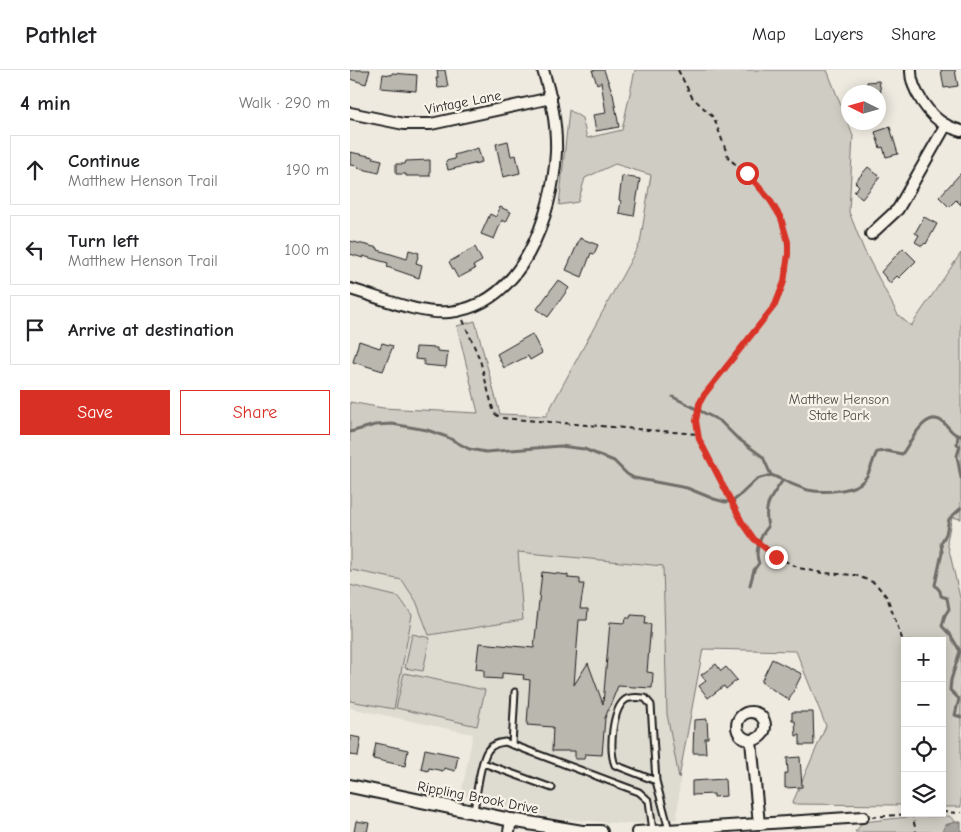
<!DOCTYPE html>
<html lang="en">
<head>
<meta charset="utf-8">
<style>
  body { margin:0; font-family:"Comic Neue",sans-serif; background:#f6f6f6; color:#202124 }
  .controls { position:absolute; right:15px; bottom:15px; display:grid; overflow:hidden; border-radius:0px; box-shadow:0 2px 12px #0003 }
  .controls button { width:45px; height:45px; display:grid; place-items:center; padding:0; border:0; border-bottom:1px solid #e0e0e0; background:#fff; color:#202124; font:25px sans-serif }
  .compass { position:absolute; left:491px; top:15px; width:45px; height:45px; border-radius:50%; background:#fff; box-shadow:0 2px 12px #0003; rotate:275deg }
  .stop { position:absolute; width:15px; height:15px; margin:-11px; border:4px solid #d93025; border-radius:50%; background:#fff }
  .stop.end { background:#d93025; border-color:#fff; box-shadow:0 1px 5px #0008 }
  .list { margin:0; padding:0; list-style:none }
  h2 { display:flex; justify-content:space-between; align-items:center; height:65px; margin:0; padding:0 20px; font-size:21px }
  h2 small { font-size:16px; font-weight:400; color:#757577 }
  .list li { display:grid; grid-template-columns:32px 1fr auto; gap:15px; align-items:center; box-sizing:border-box; height:70px; margin:0 10px 10px; padding:0 10px; border:1px solid #e0e0e0; border-radius:0px }
  .list b { display:block; font-size:19px; white-space:nowrap }
  .list p { margin:0; font-size:16px; white-space:nowrap; color:#757577 }
  .list em { font-size:16px; font-style:normal; color:#757577 }
  .actions { display:flex; gap:10px; padding:15px 20px }
  .actions a { flex:1; padding:11px 0; border:1px solid #d93025; border-radius:0px; text-align:center; font-size:18px; color:#d93025 }
  .actions .main { background:#d93025; color:#fff }
  .icon { flex:none; width:28px; height:28px; fill:none; stroke:currentColor; stroke-width:2; stroke-linecap:round; stroke-linejoin:round }
  .map { position:relative; flex:none; width:611px; height:762px; overflow:hidden }
  header { display:flex; align-items:center; gap:30px; box-sizing:border-box; height:70px; padding:0 25px; background:#fff; border-bottom:1px solid #e0e0e0 }
  header strong { font-size:24px }
  nav { display:flex; gap:28px; margin-inline-start:auto; font-size:18px }
  main { display:flex }
  aside { flex:1; background:#fff }
  .map>svg:first-child { display:block }
  .built { fill:#dedbd1 }
  .green { fill:#cfccc3; stroke:#767470 }
  .water { fill:#a6a39d; stroke:#6f6d69 }
  .lines { fill:none; stroke-linecap:round; stroke-linejoin:round }
  .stream { stroke:#6f6d69; stroke-width:3 }
  .building { fill:#bab7af; stroke:#1c1c1c }
  .service-casing { stroke:#1c1c1c; stroke-width:9 }
  .minor-casing { stroke:#1c1c1c; stroke-width:14 }
  .tertiary-casing { stroke:#1c1c1c; stroke-width:16 }
  .path { stroke:#1c1c1c; stroke-width:2; stroke-dasharray:5 4; stroke-linecap:butt }
  .service { stroke:#f7f3e8; stroke-width:5 }
  .minor { stroke:#f7f3e8; stroke-width:10 }
  .tertiary { stroke:#f7f3e8; stroke-width:12 }
  .route { stroke:#d93025; stroke-width:6 }
  .labels { text-anchor:middle; stroke-width:4.5; stroke-linejoin:round; paint-order:stroke }
  .street-label { font-size:14px; fill:#1c1c1c; stroke:#f7f3e8 }
  .park-label { font-size:14px; fill:#52514e; stroke:#f7f3e8 }
</style>
</head>
<body>
<header>
<strong>Pathlet</strong>
<nav><a>Map</a><a>Layers</a><a>Share</a></nav>
</header>
<main>
<aside>
<h2>4 min<small>Walk · 290 m</small></h2>
<ul class="list">
<li><svg class="icon" aria-label="ahead" viewBox="0 0 24 24"><path d="M12 20V5M6 11l6-6 6 6"/></svg><div><b>Continue</b><p>Matthew Henson Trail</p></div><em>190 m</em></li>
<li><svg class="icon" aria-label="left" viewBox="0 0 24 24"><path d="M17 20v-9H6M10 6l-5 5 5 5"/></svg><div><b>Turn left</b><p>Matthew Henson Trail</p></div><em>100 m</em></li>
<li><svg class="icon" aria-label="arrive" viewBox="0 0 24 24"><path d="M6 21V4h12l-3 4 3 4H6"/></svg><div><b>Arrive at destination</b></div></li>
</ul>
<div class="actions"><a class="main">Save</a><a>Share</a></div>
</aside>
<div class="map">
<svg width="611" height="762" viewBox="0 0 611 762">
  <rect width="100%" height="100%" fill="#eeeae0"/>
  <filter id="ink" filterUnits="userSpaceOnUse"><feTurbulence type="fractalNoise" baseFrequency=".02" numOctaves="2"/><feDisplacementMap in="SourceGraphic" scale="10" xChannelSelector="R" yChannelSelector="G"/><feConvolveMatrix kernelMatrix="1 2 1 2 8 2 1 2 1" color-interpolation-filters="sRGB"/></filter>
  <g filter="url(#ink)">
    <polygon class="built" points="160,419 380,503 341,572 327,749 278,754 201,748 111,725 123,664 0,638 0,499"/>
    <g class="green">
      <polygon points="285,0 477,0 503,66 499,142 514,180 548,245 561,256 611,183 611,449 602,447 597,471 611,532 611,737 592,737 592,571 555,571 555,735 442,734 476,656 446,581 353,579 329,708 317,644 313,496 168,482 173,550 79,565 66,531 52,510 2,500 0,502 0,332 33,338 128,343 107,256 125,251 150,344 196,346 290,173 301,105 265,94 235,108 228,132 209,135 219,40 232,48 237,68 272,60"/>
      <polygon points="0,515 49,527 62,545 44,639 0,631"/>
      <polygon points="62,564 80,568 73,601 55,598"/>
      <polygon points="54,603 135,620 127,656 46,638"/>
      <polygon points="567,746 599,746 606,752 595,755 611,759 611,762 505,762 513,752"/>
    </g>
    <polygon class="water" points="606,752 611,752 611,762 592,762 595,755"/>
    <g class="lines">
      <g class="stream">
        <polyline points="323,327 370,351 386,367 413,387 421,405"/>
        <path d="M0,362L25,355L42,354L77,360L97,367L119,379L136,382L210,376L234,379L264,391L277,404L284,408L337,418L364,429L375,432L383,431L387,428L407,409L421,405C433,410 445,416 458,420C472,423 504,422 514,410C521,402 522,391 527,382L537,381L552,384C560,374 575,338 593,352C599,357 602,365 611,366"/>
        <polyline points="608,366 607,374 610,376 607,386 611,408"/>
        <polyline points="611,438 599,449 596,464 591,473 592,483 585,515 590,521 591,526 597,528 599,539 595,545 592,556 601,566 610,581 601,610 600,620 609,629 605,645 611,647"/>
        <path d="M400,515L404,500L409,493C404,482 410,466 418,457C413,434 421,428 433,410"/>
      </g>
    </g>
    <g class="building">
      <polygon points="0,0 20,0 16,14 0,9"/>
      <polygon points="87,0 95,0 98,17 88,18 86,8 88,8"/>
      <polygon points="242,0 254,0 263,24 269,57 246,61 243,45 256,43 251,12 247,14"/>
      <polygon points="591,0 605,0 608,16 594,18"/>
      <polygon points="42,3 67,5 66,21 31,18 33,4 42,5"/>
      <polygon points="529,11 531,22 518,22 517,12"/>
      <polygon points="540,57 548,84 536,87 533,77 530,78 525,62"/>
      <polygon points="158,71 161,86 166,85 170,103 153,107 146,74"/>
      <polygon points="128,78 132,92 98,100 96,91 105,89 104,85"/>
      <polygon points="0,82 24,87 23,88 32,90 29,103 8,98 8,96 0,95"/>
      <polygon points="80,90 80,106 56,106 56,104 46,104 46,94 55,94 56,91"/>
      <polygon points="518,97 530,107 512,129 504,122 509,116 505,112"/>
      <polygon points="611,103 611,135 606,130 599,137 589,127"/>
      <polygon points="272,106 290,109 284,146 269,143 271,131 269,130"/>
      <polygon points="150,137 161,142 156,152 152,150 144,169 131,164 140,144 146,147"/>
      <polygon points="574,147 587,154 576,174 575,173 572,176 565,172 569,165 565,163"/>
      <polygon points="230,168 248,175 244,184 241,183 232,207 216,200"/>
      <polygon points="0,171 28,178 28,180 57,189 59,180 69,183 66,193 72,195 69,208 37,197 38,193 13,186 13,188 0,184"/>
      <polygon points="125,177 132,191 123,196 125,199 108,208 99,192"/>
      <polygon points="553,178 566,191 549,208 547,206 540,213 531,202"/>
      <polygon points="208,210 219,218 198,247 187,239"/>
      <polygon points="182,264 192,283 180,290 178,286 154,298 147,284"/>
      <polygon points="9,271 30,278 32,273 43,276 33,301 3,292"/>
      <polygon points="66,277 87,278 87,281 98,282 96,297 74,295 74,290 65,289"/>
      <polygon points="192,502 218,505 218,508 230,509 230,514 234,514 230,539 238,539 237,550 229,550 224,615 238,593 253,634 260,552 275,553 276,548 280,548 281,545 296,546 295,554 301,554 297,602 303,603 302,618 268,616 255,648 252,685 235,684 234,689 225,689 225,681 202,681 203,657 177,655 180,610 173,609 174,605 152,603 152,609 134,608 134,600 126,599 129,573 184,578"/>
      <polygon points="422,589 452,604 439,630 411,612"/>
      <polygon points="366,594 371,601 376,597 387,610 376,619 374,616 358,628 349,616 356,611 351,605"/>
      <polygon points="442,642 463,642 464,675 450,675 450,665 446,666 445,651 442,651"/>
      <polygon points="357,649 358,668 355,668 356,683 343,683 344,650"/>
      <polygon points="0,666 11,668 8,686 0,685"/>
      <polygon points="26,673 58,680 55,696 23,689"/>
      <polygon points="75,679 108,686 105,701 94,698 93,701 79,698 78,701 71,699"/>
      <polygon points="450,687 452,717 435,718 435,704 438,703 437,688"/>
      <polygon points="375,709 376,726 364,727 364,724 342,725 342,711"/>
      <polygon points="6,751 19,753 17,762 4,762"/>
    </g>
    <g class="lines">
      <g class="service-casing">
        <g id="service">
          <polyline points="162,675 165,622"/>
          <polyline points="133,693 202,718"/>
          <path d="M306,711L265,695C259,680 262,640 275,630C281,626 289,628 295,628L301,635L306,711L319,760"/>
          <path d="M124,742C126,727 130,691 138,680C143,674 148,673 155,672L289,722L299,731L303,761"/>
        </g>
      </g>
      <g class="minor-casing">
        <g id="minor">
          <path d="M561,0C560,19 580,47 596,55C601,58 606,59 611,61"/>
          <polyline points="0,43 54,54 81,54 201,28"/>
          <polyline points="521,164 548,139 596,55"/>
          <path d="M0,219C29,227 70,245 99,242C172,235 203,145 206,82C207,55 201,26 193,0"/>
          <circle cx="401" cy="656" r="14"/>
          <polyline points="401,671 409,754"/>
          <polyline points="159,762 161,750"/>
          <polyline points="287,762 513,747"/>
        </g>
      </g>
      <g class="tertiary-casing">
        <polyline id="tertiary" points="0,716 161,750 232,762 251,762"/>
      </g>
      <g class="path">
        <polyline points="328,0 342,27 364,48 379,89 397,103 426,139 435,160 438,184 434,212 425,235 369,305 354,325 349,334 346,351 349,369 392,452 405,469 427,487 449,498 472,503 505,505 525,513 537,527 555,577"/>
        <polyline points="113,250 130,290 144,343 151,348 348,364"/>
        <polyline points="555,704 555,721"/>
        <polyline points="592,742 611,743"/>
        <polyline points="562,743 566,762"/>
        <polyline points="522,747 572,743"/>
      </g>
      <use href="#service" class="service"/>
      <use href="#minor" class="minor"/>
      <use href="#tertiary" class="tertiary"/>
    </g>
  </g>
  <g class="lines" filter="url(#ink)">
    <polyline class="route" points="397,103 420,130 431,148 438,172 438,184 434,212 425,235 354,325 349,334 346,351 349,369 392,452 404,469 426,487"/>
  </g>
  <g class="labels">
    <g class="street-label">
      <text transform="translate(113 32) rotate(-11)" y="5">Vintage Lane</text>
      <text transform="translate(128 727) rotate(11)" y="5">Rippling Brook Drive</text>
    </g>
    <g class="park-label">
      <text x="489" y="334">Matthew Henson<tspan x="489" dy="16">State Park</tspan></text>
    </g>
  </g>
</svg>
<div class="controls">
<button>+</button>
<button>−</button>
<button><svg class="icon" aria-label="locate" viewBox="0 0 24 24"><circle cx="12" cy="12" r="6"/><path d="M12 2v4M12 18v4M2 12h4M18 12h4"/></svg></button>
<button><svg class="icon" aria-label="layers" viewBox="0 0 24 24"><path d="M12 4l9 5-9 5-9-5zM3 14l9 5 9-5"/></svg></button>
</div>
<svg class="compass" viewBox="-18 -18 36 36"><path d="M0-13l5 13h-10z" fill="#e53935"/><path d="M0 13l5-13h-10z" fill="#757577"/></svg>
<div class="stop" style="left:397px;top:103px"></div>
<div class="stop end" style="left:426px;top:487px"></div>
</div>
</main>
</body>
</html>
